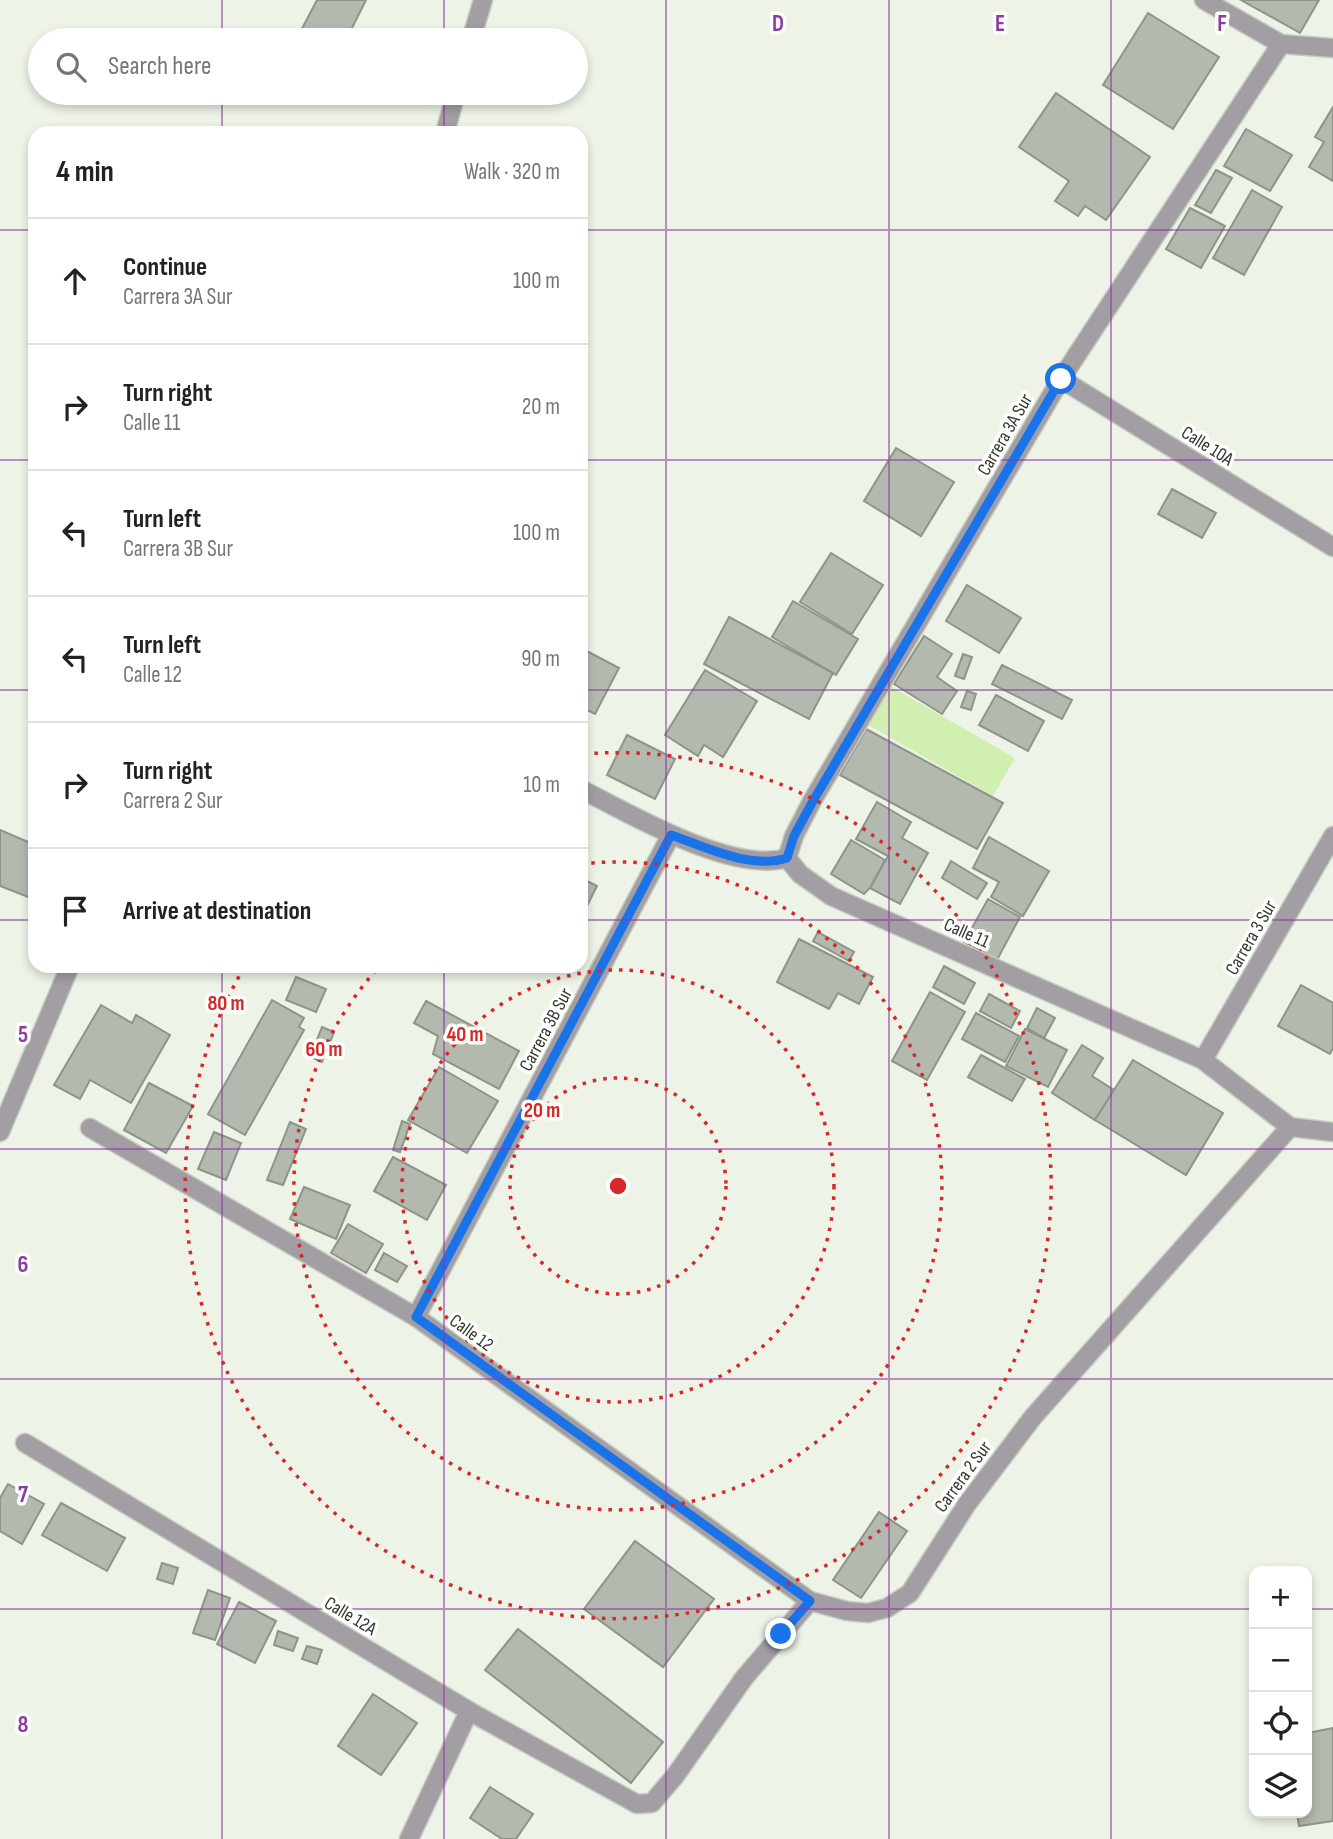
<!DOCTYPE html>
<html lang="en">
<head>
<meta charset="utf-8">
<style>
  body { margin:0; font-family:"Sofia Sans Condensed",sans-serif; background:#f6f6f6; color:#222 }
  .controls { position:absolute; right:21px; bottom:21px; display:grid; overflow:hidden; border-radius:14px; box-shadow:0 4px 10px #0003 }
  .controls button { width:63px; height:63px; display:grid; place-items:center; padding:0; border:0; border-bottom:2px solid #e0e0e0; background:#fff; color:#222; font:35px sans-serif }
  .stop { position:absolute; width:21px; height:21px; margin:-16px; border:5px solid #1a73e8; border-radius:50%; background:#fff }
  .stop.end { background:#1a73e8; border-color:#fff; box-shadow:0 2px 7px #0008 }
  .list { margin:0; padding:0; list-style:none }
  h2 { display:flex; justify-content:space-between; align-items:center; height:91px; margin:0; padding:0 28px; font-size:30px }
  h2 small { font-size:23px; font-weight:400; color:#767676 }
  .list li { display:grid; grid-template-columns:46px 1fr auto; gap:21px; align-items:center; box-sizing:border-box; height:126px; padding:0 28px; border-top:2px solid #e0e0e0 }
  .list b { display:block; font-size:26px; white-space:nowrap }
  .list p { margin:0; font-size:23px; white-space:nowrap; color:#767676 }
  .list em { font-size:23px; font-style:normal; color:#767676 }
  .icon { flex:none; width:38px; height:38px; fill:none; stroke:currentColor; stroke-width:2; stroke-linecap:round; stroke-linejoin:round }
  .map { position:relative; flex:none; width:1333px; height:1839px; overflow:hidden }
  .search { position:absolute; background:#fff; box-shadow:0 4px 10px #0003; left:28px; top:28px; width:560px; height:77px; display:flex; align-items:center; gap:18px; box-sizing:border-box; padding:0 24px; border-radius:38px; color:#767676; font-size:26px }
  .panel { position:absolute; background:#fff; box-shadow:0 4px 10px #0003; left:28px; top:126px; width:560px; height:847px; border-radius:21px }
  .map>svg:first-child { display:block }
  .green { fill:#d1efb0 }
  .building { fill:#b3b9ae; stroke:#8e9489; stroke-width:2 }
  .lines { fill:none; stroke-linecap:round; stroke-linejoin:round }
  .street-casing { stroke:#c8cdc3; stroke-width:21 }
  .street { stroke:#a29ea3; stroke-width:18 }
  .route { stroke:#1a73e8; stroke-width:9 }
  .grid { fill:none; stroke:#8f37a4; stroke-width:2; stroke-opacity:0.55 }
  .ring { fill:none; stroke:#d62828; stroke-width:3.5; stroke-dasharray:3.5 7 }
  .labels { text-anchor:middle; stroke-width:7; stroke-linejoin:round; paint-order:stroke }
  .street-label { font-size:19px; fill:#353732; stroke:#fdfffc }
  .grid-label { font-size:23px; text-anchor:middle; font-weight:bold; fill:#8f37a4; stroke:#fdfffc; stroke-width:7; stroke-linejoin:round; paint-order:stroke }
  .centre { fill:#d62828; stroke:#fdfffc; stroke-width:3.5 }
  .ring-label { font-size:21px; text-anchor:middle; font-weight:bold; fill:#d62828; stroke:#fdfffc; stroke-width:7; stroke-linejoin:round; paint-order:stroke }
</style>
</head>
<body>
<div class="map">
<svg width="1333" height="1839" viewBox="0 0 1333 1839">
  <rect width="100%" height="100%" fill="#edf3e7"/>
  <polygon class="green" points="890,686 1015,758 993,796 868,725"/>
  <g class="building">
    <polygon points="317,0 366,0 346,40 296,40"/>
    <polygon points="1241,0 1319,0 1300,33"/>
    <polygon points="1148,13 1219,57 1173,129 1103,85"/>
    <polygon points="1056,93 1150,157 1106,220 1085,206 1078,216 1055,201 1069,181 1019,147"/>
    <polygon points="1333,107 1333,181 1309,167 1324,142 1315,137"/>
    <polygon points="1246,129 1292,155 1270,191 1224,166"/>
    <polygon points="1216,170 1232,178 1211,213 1195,205"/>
    <polygon points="1252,190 1282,207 1244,275 1213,258"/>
    <polygon points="1190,208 1225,226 1201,268 1166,249"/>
    <polygon points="896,448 954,482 921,536 864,501"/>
    <polygon points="1172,489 1216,513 1202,538 1158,514"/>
    <polygon points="831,553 883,585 852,634 800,602"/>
    <polygon points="967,585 1021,618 999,653 946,621"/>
    <polygon points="793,601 858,639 836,675 772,637"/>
    <polygon points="729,617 833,673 809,719 704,664"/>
    <polygon points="924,636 952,654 937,677 957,691 942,714 894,684"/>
    <polygon points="581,648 619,668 595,714 581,707"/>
    <polygon points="963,654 972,657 964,679 955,676"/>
    <polygon points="1002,665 1072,700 1062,719 992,684"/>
    <polygon points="705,670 757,701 723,757 704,745 698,756 665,735"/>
    <polygon points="967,691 976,694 971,710 961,707"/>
    <polygon points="996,695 1044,721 1028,751 979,725"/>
    <polygon points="866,729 1003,803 977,849 840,775"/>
    <polygon points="627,735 675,759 655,799 607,775"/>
    <polygon points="877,802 911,822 902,838 928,853 900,904 870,888 888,856 856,839"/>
    <polygon points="0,830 35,845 35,881 28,897 0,886"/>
    <polygon points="989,837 1049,871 1023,916 991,897 999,882 973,868"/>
    <polygon points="851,840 885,860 870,888 864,894 831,874"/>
    <polygon points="951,861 987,883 977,899 942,878"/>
    <polygon points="581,878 597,886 581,918"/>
    <polygon points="988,899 1020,917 997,960 964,942"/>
    <polygon points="818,932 854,952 849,961 813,941"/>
    <polygon points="799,939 873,977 859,1004 838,993 829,1009 777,982"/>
    <polygon points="944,966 975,983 964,1004 933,987"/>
    <polygon points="296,977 326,989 316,1012 286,1000"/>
    <polygon points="1301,985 1333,1003 1333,1048 1330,1054 1278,1026"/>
    <polygon points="930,992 965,1012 927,1080 892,1061"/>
    <polygon points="989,994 1020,1011 1011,1028 980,1011"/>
    <polygon points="272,1000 304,1018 299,1027 304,1030 245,1135 208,1114"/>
    <polygon points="426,1001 519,1051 499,1089 433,1054 438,1036 414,1023"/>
    <polygon points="101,1005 132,1023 136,1015 170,1035 131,1103 90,1080 80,1099 54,1085"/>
    <polygon points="1037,1008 1055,1018 1044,1038 1027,1028"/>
    <polygon points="976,1013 1019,1036 1005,1062 962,1039"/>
    <polygon points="322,1027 334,1032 322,1062 310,1057"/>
    <polygon points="1025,1029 1067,1050 1048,1087 1006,1066"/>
    <polygon points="1082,1045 1103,1058 1092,1076 1114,1090 1095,1120 1052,1093"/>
    <polygon points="981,1055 1025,1079 1012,1101 968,1077"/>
    <polygon points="1133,1060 1223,1113 1186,1175 1095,1120"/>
    <polygon points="439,1067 498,1101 467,1153 408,1120"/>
    <polygon points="149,1083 193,1106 166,1153 124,1130"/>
    <polygon points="402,1121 410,1124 400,1152 393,1150"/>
    <polygon points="290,1122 306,1129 283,1185 267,1180"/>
    <polygon points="214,1132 241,1143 226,1180 198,1169"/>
    <polygon points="393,1157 446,1185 427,1220 374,1191"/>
    <polygon points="304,1187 350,1205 336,1239 290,1219"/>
    <polygon points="348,1224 383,1244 366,1273 331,1253"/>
    <polygon points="384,1253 407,1266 397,1282 375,1270"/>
    <polygon points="8,1484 44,1504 22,1544 0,1531 0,1498"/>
    <polygon points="61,1503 125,1538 107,1571 42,1535"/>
    <polygon points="879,1512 907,1531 861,1598 833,1580"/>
    <polygon points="635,1541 714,1599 663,1667 584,1609"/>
    <polygon points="162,1563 178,1568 173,1584 157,1579"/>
    <polygon points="208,1590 230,1598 215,1640 193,1633"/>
    <polygon points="239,1602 276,1621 255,1663 217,1644"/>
    <polygon points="518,1629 663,1742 631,1783 485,1670"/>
    <polygon points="278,1631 298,1638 293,1651 274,1645"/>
    <polygon points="307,1646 322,1650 317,1664 302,1659"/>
    <polygon points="373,1694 417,1723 381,1775 338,1746"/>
    <polygon points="1333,1728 1333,1821 1299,1826 1297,1813 1307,1813 1307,1733"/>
    <polygon points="490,1787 533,1814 516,1839 502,1839 470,1818"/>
  </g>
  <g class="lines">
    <g class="street-casing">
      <g id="street">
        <polyline points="1204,0 1281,44 1333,48"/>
        <polyline points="471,40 483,0"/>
        <polyline points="445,133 456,93"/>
        <polyline points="1061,379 1333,547"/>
        <path d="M581,789C631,815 733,874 787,858"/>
        <polyline points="787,858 794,836 812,801 1061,379 1281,44"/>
        <polyline points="787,858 800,874 831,896 1203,1060 1290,1127 1333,1132"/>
        <polyline points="1203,1060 1333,836"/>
        <polyline points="90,1128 416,1317 810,1601"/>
        <polyline points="0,1132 70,966"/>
        <polyline points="416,1317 671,835"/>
        <polyline points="25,1443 469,1711 637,1804 652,1803 675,1776 744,1678 810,1601 847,1611 868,1613 887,1608 910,1593 967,1504 1033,1417 1290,1127"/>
        <polyline points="409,1839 469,1711"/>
      </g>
    </g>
    <use href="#street" class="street"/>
  </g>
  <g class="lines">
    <path class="route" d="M781,1634L810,1601L416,1317L671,835C706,847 751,870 787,858L794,836L813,801L1061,379"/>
  </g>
  <path class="grid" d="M222,0V40M444,0V40M666,0V1839M889,0V1839M1111,0V1839M222,93V133M444,93V133M0,230H35M581,230H1333M0,460H35M581,460H1333M0,690H35M581,690H1333M0,920H35M581,920H1333M222,966V1839M444,966V1839M0,1149H1333M0,1379H1333M0,1609H1254M1307,1609H1333"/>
  <g class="ring">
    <circle cx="618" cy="1186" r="108"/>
    <circle cx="618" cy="1186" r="216"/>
    <path d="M581 864A324 324 0 1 1 379 967"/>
    <path d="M584 754A433 433 0 1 1 245 966"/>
  </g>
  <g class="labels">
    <g class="street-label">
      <text transform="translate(1004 434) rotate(-60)" y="7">Carrera 3A Sur</text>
      <text transform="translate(1208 445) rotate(32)" y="7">Calle 10A</text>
      <text transform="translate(967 932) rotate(24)" y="7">Calle 11</text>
      <text transform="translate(1250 937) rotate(-60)" y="7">Carrera 3 Sur</text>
      <text transform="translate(545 1029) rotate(-62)" y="7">Carrera 3B Sur</text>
      <text transform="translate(472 1332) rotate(36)" y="7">Calle 12</text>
      <text transform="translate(962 1476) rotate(-54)" y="7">Carrera 2 Sur</text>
      <text transform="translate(351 1615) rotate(31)" y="7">Calle 12A</text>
    </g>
  </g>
  <g class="grid-label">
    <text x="778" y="31">D</text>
    <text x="1000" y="31">E</text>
    <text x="1222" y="31">F</text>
    <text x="23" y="1042">5</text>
    <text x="23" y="1272">6</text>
    <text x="23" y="1502">7</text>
    <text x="23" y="1732">8</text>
  </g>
  <circle cx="618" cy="1186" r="10" class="centre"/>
  <g class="ring-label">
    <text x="226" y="1010">80 m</text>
    <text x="465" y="1041">40 m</text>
    <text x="324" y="1056">60 m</text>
    <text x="542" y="1117">20 m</text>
  </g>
</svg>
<div class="controls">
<button>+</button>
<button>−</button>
<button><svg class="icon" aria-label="locate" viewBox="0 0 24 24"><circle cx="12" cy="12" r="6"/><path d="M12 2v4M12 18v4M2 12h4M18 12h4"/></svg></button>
<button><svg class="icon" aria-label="layers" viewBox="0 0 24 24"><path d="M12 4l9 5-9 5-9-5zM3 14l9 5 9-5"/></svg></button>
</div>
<div class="stop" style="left:1061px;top:379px"></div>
<div class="stop end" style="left:781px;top:1634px"></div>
<div class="search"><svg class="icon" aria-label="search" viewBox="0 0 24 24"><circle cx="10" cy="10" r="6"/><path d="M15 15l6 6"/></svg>Search here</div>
<section class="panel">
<h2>4 min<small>Walk · 320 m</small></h2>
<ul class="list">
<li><svg class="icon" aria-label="ahead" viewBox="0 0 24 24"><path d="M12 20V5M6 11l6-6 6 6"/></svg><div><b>Continue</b><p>Carrera 3A Sur</p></div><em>100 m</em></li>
<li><svg class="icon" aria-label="right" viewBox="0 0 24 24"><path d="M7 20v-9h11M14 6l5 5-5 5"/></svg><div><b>Turn right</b><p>Calle 11</p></div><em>20 m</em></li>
<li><svg class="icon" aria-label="left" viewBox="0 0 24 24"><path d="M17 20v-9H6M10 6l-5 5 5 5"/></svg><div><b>Turn left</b><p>Carrera 3B Sur</p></div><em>100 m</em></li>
<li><svg class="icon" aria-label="left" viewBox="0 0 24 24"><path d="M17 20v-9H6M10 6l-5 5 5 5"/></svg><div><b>Turn left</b><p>Calle 12</p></div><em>90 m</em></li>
<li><svg class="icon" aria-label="right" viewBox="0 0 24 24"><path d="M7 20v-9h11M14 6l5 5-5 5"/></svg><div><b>Turn right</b><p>Carrera 2 Sur</p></div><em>10 m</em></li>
<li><svg class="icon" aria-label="arrive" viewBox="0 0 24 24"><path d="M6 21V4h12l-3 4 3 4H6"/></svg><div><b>Arrive at destination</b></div></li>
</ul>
</section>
</div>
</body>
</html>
